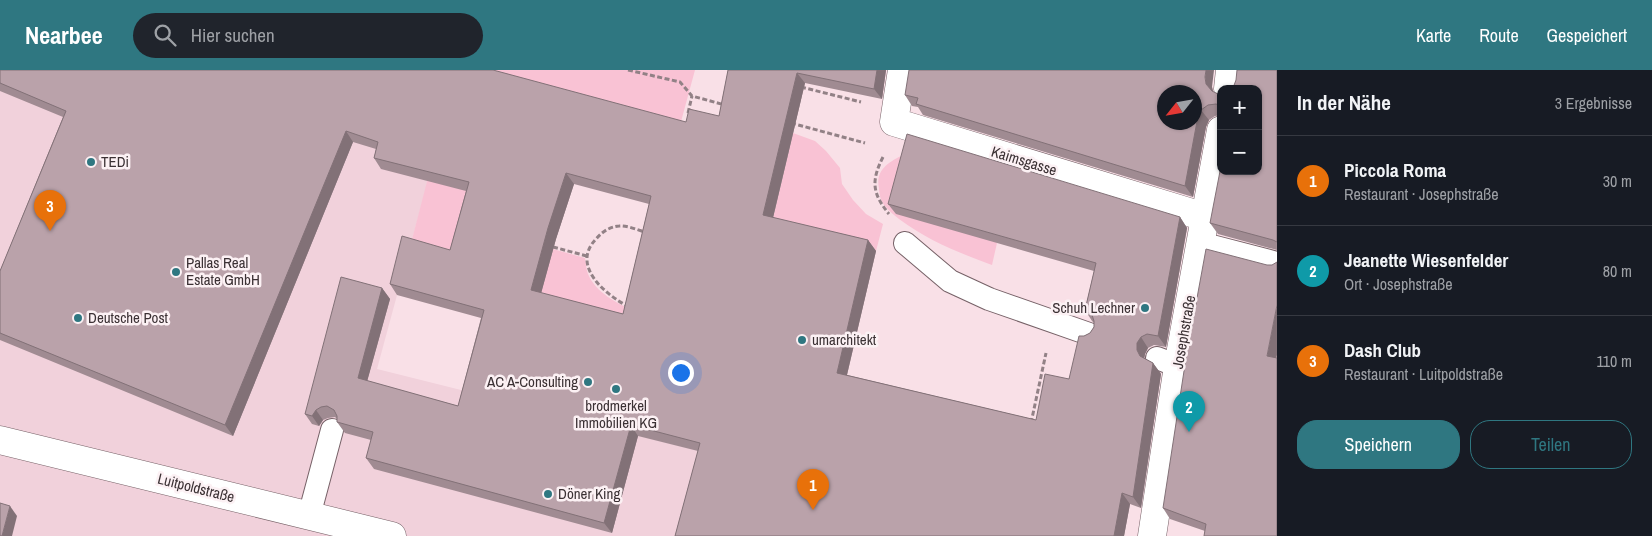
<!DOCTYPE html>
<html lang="de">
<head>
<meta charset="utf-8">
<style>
  body { margin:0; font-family:"Archivo Narrow",sans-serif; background:#20242c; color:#f1f3f6 }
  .controls { position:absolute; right:15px; top:15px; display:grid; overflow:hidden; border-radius:10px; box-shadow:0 1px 4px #0004 }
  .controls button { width:45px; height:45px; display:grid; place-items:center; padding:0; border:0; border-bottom:1px solid #363941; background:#171b24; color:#f1f3f6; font:25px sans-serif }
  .compass { position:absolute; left:1157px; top:15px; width:45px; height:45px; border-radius:50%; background:#171b24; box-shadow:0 1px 4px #0004; rotate:239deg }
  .you { position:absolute; left:680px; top:302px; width:18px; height:18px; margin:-12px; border:4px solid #fff; border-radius:50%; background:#1a73e8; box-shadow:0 0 0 8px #1a73e833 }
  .badge { display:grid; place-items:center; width:32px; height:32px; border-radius:50%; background:#2f7781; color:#fff; font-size:16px; font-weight:700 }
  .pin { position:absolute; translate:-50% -41px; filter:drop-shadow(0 1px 2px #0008) }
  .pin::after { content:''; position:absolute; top:26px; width:18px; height:15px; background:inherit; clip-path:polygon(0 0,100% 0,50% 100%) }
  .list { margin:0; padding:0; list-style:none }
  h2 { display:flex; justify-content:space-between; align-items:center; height:65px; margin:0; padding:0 20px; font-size:21px }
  h2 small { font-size:16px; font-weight:400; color:#9ea1a6 }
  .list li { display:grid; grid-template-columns:32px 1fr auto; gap:15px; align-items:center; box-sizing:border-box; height:90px; padding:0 20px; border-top:1px solid #363941 }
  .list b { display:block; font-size:19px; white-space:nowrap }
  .list p { margin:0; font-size:16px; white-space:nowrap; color:#9ea1a6 }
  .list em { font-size:16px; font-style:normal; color:#9ea1a6 }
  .actions { display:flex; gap:10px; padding:15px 20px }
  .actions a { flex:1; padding:11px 0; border:1px solid #2f7781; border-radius:20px; text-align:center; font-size:18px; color:#2f7781 }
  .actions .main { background:#2f7781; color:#fff }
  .icon { flex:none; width:28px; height:28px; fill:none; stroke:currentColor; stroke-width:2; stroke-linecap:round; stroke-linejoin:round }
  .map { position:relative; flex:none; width:1277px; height:466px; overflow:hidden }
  header { display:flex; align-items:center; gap:30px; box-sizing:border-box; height:70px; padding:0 25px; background:#2f7781; color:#fff }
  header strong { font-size:24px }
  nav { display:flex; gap:28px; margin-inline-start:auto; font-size:18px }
  .search { width:350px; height:45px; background:#20242c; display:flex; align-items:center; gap:12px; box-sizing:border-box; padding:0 18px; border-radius:28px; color:#9ea1a6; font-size:19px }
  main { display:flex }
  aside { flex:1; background:#171b24 }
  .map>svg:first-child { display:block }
  .built { fill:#f1d1db }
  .green { fill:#f9c2d4 }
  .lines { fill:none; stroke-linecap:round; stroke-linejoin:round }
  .service-casing { stroke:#766167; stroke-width:24 }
  .minor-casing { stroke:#766167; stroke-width:29 }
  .tertiary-casing { stroke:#766167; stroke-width:29 }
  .path { stroke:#928186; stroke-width:3; stroke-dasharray:5 2.5; stroke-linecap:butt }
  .service { stroke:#fff; stroke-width:22 }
  .minor { stroke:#fff; stroke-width:28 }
  .tertiary { stroke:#fff; stroke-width:28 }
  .wall { fill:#a08b92; fill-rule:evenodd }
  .shaded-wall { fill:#827177 }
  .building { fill:#baa2aa; stroke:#827177; fill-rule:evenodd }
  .poi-dot { fill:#2f7781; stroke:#fcf1f4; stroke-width:2 }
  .labels { text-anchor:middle; stroke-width:5; stroke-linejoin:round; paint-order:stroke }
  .street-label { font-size:15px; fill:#3b3134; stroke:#fcf1f4 }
  .poi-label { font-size:15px; fill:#3b3134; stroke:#fcf1f4; text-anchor:start }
</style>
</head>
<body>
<header>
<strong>Nearbee</strong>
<div class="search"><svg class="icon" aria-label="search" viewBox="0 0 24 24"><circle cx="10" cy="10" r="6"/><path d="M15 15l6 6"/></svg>Hier suchen</div>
<nav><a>Karte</a><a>Route</a><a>Gespeichert</a></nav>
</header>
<main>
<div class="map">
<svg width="1277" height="466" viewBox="0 0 1277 466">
  <rect width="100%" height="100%" fill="#f9e0e7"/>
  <polygon class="built" points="0,0 458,0 377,299 1043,466 0,466"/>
  <g class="green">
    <polygon points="456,0 695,0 679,59 506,12 458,190 410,177"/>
    <polygon points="793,63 815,71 826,81 840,98 842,114 853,130 866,144 883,154 876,181 771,156"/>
    <path d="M903,85L997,173L992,195C957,182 929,171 899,149C893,144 884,137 881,130C880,126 879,122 879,118C875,100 889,92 903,85Z"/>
    <path d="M553,179L585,188C586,193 586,199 588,204C596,223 617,233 634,241L630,255L534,248Z"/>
  </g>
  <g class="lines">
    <g class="service-casing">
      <g id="service">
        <polyline points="905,173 950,211 989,229 1089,264"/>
        <polyline points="1200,173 1277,193"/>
        <polyline points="1157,288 1178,296"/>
        <polyline points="309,446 332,360"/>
      </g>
    </g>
    <g class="minor-casing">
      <g id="minor">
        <polyline points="902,0 894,52 1205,147"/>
        <polyline points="1228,19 1230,0"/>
        <polyline points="1152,466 1178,296 1221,60"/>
      </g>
    </g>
    <g class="tertiary-casing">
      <polyline id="tertiary" points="0,370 392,466"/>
    </g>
    <g class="path">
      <polyline points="628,0 680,12 692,26 725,35"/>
      <polyline points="801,17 861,32"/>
      <polyline points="688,43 692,26"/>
      <polyline points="791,53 865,73"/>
      <path d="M883,87C871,111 872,123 889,144"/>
      <polyline points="553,177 587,186"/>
      <path d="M629,237C606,225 570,196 596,169C602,162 609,157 619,156C626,155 638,160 645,162"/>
      <polyline points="1031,353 1046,283"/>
    </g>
    <use href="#service" class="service"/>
    <use href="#minor" class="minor"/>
    <use href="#tertiary" class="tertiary"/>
  </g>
  <g class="wall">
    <path d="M0,0L686,52L719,46L728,0H886L882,29L805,13L773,148L868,170L876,181L847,305L1036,350L1069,309L1084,266L1090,263L1094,257V253L1092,251L1085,240L1094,201L896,144L888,134L1180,147L1187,158L1166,277L1154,275L1148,278L1145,284L1144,288L1153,293L1161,304L1141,438L1130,434L1124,466H675L698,381L638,366L612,463L374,399L366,388L371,370L345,363L337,352V349L335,347L328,348L323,350L319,356L312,354L305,344L382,218L390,229L367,311L458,336L481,248L397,225L390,214L450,180L466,121L381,99L374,88L376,79L353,72L233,366L0,270V201L63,47L0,21ZM574,114L649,134L623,244L541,223L556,169Z"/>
    <polygon points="1277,0 1277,180 1218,164 1210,153"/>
    <polygon points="1212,17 1213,22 1218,24 1221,23 1221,45 1215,46 1209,50 1206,57 1193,127 923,45 918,37 912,36 905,25"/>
    <polygon points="1276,288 1205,461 1170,449 1163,438"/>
  </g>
  <g class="shaded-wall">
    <polygon points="877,0 886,0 882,29 874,19"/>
    <polygon points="1206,0 1214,0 1212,17 1214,25 1206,14 1205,7"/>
    <polygon points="797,3 805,13 771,156 763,145"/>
    <polygon points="1201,40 1209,50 1206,57 1193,127 1185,116 1198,46"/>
    <polygon points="346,61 353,72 233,366 225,355"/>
    <polygon points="566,103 574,114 556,169 539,231 531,220 548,158"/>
    <polygon points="1180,147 1187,158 1166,277 1158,266"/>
    <polygon points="868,170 876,181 845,313 837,303"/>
    <polygon points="382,218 390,229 365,319 358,308"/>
    <polygon points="1277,235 1277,285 1275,297 1267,286"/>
    <polygon points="1141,267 1148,278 1145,284 1144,291 1140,286 1137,280 1137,273"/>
    <polygon points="1153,293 1161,304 1141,438 1133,427"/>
    <polygon points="316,340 323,350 319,356 312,346"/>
    <polygon points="631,355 638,366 612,463 604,453"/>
    <polygon points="1122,423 1130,434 1124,466 1114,466"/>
    <polygon points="10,436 17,446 12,466 2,466"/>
  </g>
  <g class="building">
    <path d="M0,0H493L686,52L689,39L719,46L728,0H877L874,19L797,3L763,145L868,170L837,303L1036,350L1045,304L1069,309L1079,266H1084L1090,263L1094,257V251L1092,245L1085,240L1096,193L888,134L907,64L1180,147L1158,266L1147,264L1141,267L1137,273V280L1140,286L1153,293L1133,427L1122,423L1114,466H675L700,373L631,355L604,453L366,388L373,362L337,352V346L334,340L327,336L321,337L316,340L312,346L305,344L341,207L382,218L358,308L458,336L484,240L390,214L402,166L450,180L469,112L374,88L378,72L346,61L225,355L0,263V201L66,41L0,13ZM566,103L651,126L623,244L531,220L548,158Z"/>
    <path d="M909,0H1206L1205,7L1206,14L1212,21L1218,24L1221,23V36L1216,34L1208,35L1201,40L1198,46L1185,116L916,34L918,28L905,25ZM1164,22H1194V52H1164Z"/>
    <polygon points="1237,0 1277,0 1277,172 1273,170 1210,153 1221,96 1221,101 1258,101 1258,19 1231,19 1233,18 1236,10"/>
    <polygon points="1206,179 1267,195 1272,195 1277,192 1277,235 1267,286 1277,288 1277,466 1204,466 1206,454 1163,438 1186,288"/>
    <polygon points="0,433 10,436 2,466 0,466"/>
  </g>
  <g class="poi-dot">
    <circle cx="91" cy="92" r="5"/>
    <circle cx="176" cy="202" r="5"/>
    <circle cx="1145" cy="238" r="5"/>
    <circle cx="78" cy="248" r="5"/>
    <circle cx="802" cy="270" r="5"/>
    <circle cx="588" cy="312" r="5"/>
    <circle cx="616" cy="319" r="5"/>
    <circle cx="548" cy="424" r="5"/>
  </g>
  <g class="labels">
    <g class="street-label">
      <text transform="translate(1024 91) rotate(17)" y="5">Kaimsgasse</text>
      <text transform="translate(1184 262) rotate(-80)" y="5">Josephstraße</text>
      <text transform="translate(196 418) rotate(14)" y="5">Luitpoldstraße</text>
    </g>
    <g class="poi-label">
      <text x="101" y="97">TEDi</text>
      <text x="186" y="198">Pallas Real<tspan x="186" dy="17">Estate GmbH</tspan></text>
      <text x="1135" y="243" text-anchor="end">Schuh Lechner</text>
      <text x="88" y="253">Deutsche Post</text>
      <text x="812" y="275">umarchitekt</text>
      <text x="578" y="317" text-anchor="end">AC A-Consulting</text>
      <text x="616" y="341" text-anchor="middle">brodmerkel<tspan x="616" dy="17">Immobilien KG</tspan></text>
      <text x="558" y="429">Döner King</text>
    </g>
  </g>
</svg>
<div class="controls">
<button>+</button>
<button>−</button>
</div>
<svg class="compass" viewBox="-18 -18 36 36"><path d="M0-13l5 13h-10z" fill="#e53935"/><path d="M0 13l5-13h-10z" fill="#9ea1a6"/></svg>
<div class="you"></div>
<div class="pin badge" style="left:813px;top:440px;background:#e8710a">1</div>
<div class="pin badge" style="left:1189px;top:362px;background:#0f9aa8">2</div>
<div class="pin badge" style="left:50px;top:161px;background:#e8710a">3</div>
</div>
<aside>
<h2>In der Nähe<small>3 Ergebnisse</small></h2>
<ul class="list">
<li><span class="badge" style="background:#e8710a">1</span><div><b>Piccola Roma</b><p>Restaurant · Josephstraße</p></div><em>30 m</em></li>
<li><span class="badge" style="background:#0f9aa8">2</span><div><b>Jeanette Wiesenfelder</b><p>Ort · Josephstraße</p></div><em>80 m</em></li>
<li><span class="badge" style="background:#e8710a">3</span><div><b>Dash Club</b><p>Restaurant · Luitpoldstraße</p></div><em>110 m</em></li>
</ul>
<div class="actions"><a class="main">Speichern</a><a>Teilen</a></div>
</aside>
</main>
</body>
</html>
